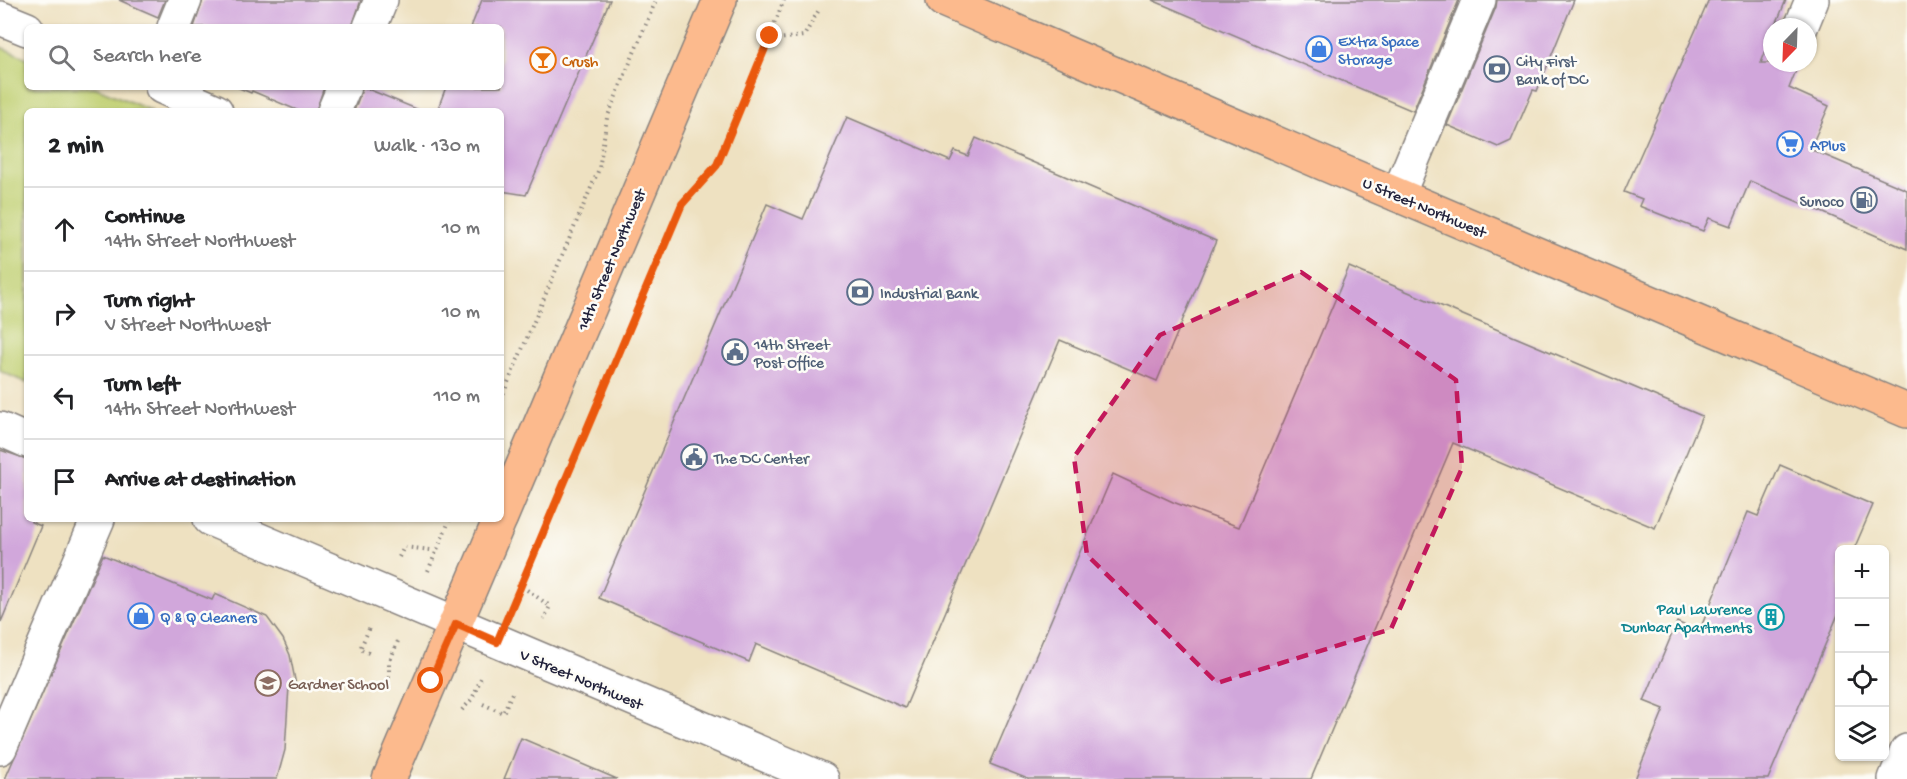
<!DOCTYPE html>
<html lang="en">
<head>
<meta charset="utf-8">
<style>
  body { margin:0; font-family:"Gochi Hand",sans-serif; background:#f6f6f6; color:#202124 }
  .controls { position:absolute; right:18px; bottom:18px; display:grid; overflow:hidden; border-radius:9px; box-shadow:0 2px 4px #0004 }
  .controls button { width:54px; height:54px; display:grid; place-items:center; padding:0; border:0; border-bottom:2px solid #e0e0e0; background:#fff; color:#202124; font:30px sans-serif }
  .compass { position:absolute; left:1763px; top:18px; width:54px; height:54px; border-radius:50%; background:#fff; box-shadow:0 2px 4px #0004; rotate:203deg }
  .stop { position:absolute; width:18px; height:18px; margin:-14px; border:4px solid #ea580c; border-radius:50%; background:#fff }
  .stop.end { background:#ea580c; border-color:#fff; box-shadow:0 2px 6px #0008 }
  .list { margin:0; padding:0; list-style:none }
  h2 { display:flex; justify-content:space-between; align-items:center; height:78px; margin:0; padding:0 24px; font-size:26px }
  h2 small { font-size:20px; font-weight:400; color:#757577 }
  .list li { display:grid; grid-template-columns:39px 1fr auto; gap:18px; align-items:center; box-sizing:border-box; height:84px; padding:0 24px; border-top:2px solid #e0e0e0 }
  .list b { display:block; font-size:22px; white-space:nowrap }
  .list p { margin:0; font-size:20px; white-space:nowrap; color:#757577 }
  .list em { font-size:20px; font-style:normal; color:#757577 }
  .icon { flex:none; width:33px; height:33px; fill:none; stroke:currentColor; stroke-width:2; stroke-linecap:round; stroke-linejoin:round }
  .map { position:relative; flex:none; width:1907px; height:779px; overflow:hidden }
  .search { position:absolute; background:#fff; box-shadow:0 2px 4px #0004; left:24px; top:24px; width:480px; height:66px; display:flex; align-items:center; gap:15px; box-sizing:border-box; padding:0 21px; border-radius:9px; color:#757577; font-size:22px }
  .panel { position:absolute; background:#fff; box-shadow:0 2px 4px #0004; left:24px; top:108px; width:480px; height:414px; border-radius:9px }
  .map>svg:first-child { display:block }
  .green { fill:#c0cf71; stroke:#717856; stroke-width:1.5 }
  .building { fill:#d1a7db }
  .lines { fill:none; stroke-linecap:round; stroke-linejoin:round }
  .minor-casing { stroke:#88827e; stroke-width:36 }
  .major-casing { stroke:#88827e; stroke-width:36 }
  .path { stroke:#88827e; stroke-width:4; stroke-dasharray:1.5 4.5; stroke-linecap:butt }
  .minor { stroke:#fff; stroke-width:33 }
  .major { stroke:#fcba8d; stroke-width:33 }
  .route { stroke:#ea580c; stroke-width:8 }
  .marked { fill:#c2185b; fill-opacity:0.2; stroke:#c2185b; stroke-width:4.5; stroke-dasharray:12 8; stroke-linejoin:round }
  .labels { text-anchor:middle; stroke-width:5; stroke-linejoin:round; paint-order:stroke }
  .shop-label { font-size:16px; fill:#366cbe; stroke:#fdfcf7; text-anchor:start }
  .food-label { font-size:16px; fill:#c56008; stroke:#fdfcf7; text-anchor:start }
  .service-label { font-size:16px; fill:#4e5e75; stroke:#fdfcf7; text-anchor:start }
  .street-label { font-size:16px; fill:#22223b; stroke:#fdfcf7 }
  .culture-label { font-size:16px; fill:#0d838f; stroke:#fdfcf7; text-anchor:end }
  .education-label { font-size:16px; fill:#785e54; stroke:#fdfcf7; text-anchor:start }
</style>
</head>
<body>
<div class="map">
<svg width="1907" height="779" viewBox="0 0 1907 779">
  <rect width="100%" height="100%" fill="#fdfcf7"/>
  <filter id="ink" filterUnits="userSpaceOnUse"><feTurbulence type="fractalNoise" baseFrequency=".0167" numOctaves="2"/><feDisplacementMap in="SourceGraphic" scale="12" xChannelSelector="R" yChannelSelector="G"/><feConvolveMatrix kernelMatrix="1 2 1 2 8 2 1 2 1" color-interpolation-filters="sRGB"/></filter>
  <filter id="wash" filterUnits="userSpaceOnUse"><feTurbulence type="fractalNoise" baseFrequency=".008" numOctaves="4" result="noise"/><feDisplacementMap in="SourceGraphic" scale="24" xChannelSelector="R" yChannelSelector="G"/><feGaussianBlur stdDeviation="1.35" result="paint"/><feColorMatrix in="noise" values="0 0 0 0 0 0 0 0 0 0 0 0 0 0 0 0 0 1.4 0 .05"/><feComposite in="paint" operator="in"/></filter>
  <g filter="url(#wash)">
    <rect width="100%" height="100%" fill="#eee1c1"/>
    <polygon class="green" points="0,47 27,58 27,87 95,87 152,111 27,111 27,383 0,371"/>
    <g id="blocks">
      <g class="building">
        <polygon points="119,0 165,0 158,17"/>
        <polygon points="203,0 361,0 352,27 194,27"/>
        <polygon points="482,0 610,0 526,195 501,191 501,111 437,111 446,87 501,87 501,27 471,27"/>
        <polygon points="1152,0 1459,0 1413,111"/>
        <polygon points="1497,0 1574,0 1537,91 1533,90 1511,141 1498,147 1447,125 1496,7"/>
        <polygon points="1709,0 1786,0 1775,27 1772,27 1772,35 1761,63 1799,63 1789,88 1829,106 1810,149 1907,190 1907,249 1750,181 1731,226 1709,218 1703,231 1639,206 1642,199 1624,192"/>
        <polygon points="237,87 324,87 316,111 299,111 252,91 251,93"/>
        <polygon points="363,87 419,110 418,111 354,111"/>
        <polygon points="847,117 950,161 955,151 968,156 976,138 1216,241 1157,381 1060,340 905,708 756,644 749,662 599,598 767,204 803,219"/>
        <polygon points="1349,267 1702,416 1655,528 1453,443 1311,779 1028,779 990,764 1113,474 1173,502 1239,527"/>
        <polygon points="0,450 27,459 27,519 31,519 31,522 41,526 1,622"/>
        <polygon points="1780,465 1873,505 1854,549 1839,549 1839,612 1768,779 1635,779 1664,709 1644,701 1677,622 1699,632 1748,512 1758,516"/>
        <polygon points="103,555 212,600 215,594 267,617 283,639 290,655 296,685 289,686 285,750 277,779 5,779"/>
        <polygon points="521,738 617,779 504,779"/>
      </g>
    </g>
  </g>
  <g filter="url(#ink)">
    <use href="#blocks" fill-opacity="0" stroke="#88827e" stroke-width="1.5"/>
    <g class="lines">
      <g class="minor-casing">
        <g id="minor">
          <polyline points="0,18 27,29"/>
          <polyline points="174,27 185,0"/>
          <polyline points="370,27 381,0"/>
          <polyline points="1801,27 1812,0"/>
          <polyline points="162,87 216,111"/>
          <polyline points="334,111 344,87"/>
          <polyline points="1398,195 1479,0"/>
          <polyline points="0,429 27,441"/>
          <polyline points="210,519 822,779"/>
          <polyline points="0,748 98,519"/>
          <polyline points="1895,779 1907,751"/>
        </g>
      </g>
      <g class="major-casing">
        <g id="major">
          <polyline points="943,0 1327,165 1907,411"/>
          <polyline points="501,517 720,0"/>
          <polyline points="389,779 500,519"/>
        </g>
      </g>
      <g class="path">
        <polyline points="777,39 804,36 820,8"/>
        <polyline points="501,399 599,169 607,118 656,0"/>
        <polyline points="399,557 404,547 431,550"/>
        <polyline points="428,571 450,519"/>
        <polyline points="527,590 550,606 544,619"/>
        <polyline points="512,606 682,204 717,165 784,0"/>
        <polyline points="369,629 360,649 371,654"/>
        <polyline points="389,677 389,663 398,641"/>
        <polyline points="483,704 503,713 513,691"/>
        <polyline points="462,710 472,699 482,676"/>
      </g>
      <use href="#minor" class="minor"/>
      <use href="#major" class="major"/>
    </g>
  </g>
  <g class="lines" filter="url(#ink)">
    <polyline class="route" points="431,681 456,624 497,642 682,204 717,165 770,36"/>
  </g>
  <path class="marked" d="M1301,272L1456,380L1462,468L1391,629L1217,683L1087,555L1074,457L1160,335Z"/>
  <defs>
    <g id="shop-ring" transform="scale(1.35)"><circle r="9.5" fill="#fdfcf7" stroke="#3f7fe0" stroke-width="1.5"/><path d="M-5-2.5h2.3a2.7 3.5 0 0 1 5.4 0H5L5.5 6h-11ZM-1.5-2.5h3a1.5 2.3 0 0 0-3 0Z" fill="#3f7fe0"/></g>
    <g id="bar-ring" transform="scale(1.35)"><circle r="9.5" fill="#fdfcf7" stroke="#e8710a" stroke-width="1.5"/><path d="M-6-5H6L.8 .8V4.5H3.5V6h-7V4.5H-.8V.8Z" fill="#e8710a"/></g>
    <g id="bank-ring" transform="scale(1.35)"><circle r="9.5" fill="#fdfcf7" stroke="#5c6f8a" stroke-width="1.5"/><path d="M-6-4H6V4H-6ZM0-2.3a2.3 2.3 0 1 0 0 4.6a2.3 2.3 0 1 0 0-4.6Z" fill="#5c6f8a"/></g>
    <g id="supermarket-ring" transform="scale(1.35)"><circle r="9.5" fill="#fdfcf7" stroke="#3f7fe0" stroke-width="1.5"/><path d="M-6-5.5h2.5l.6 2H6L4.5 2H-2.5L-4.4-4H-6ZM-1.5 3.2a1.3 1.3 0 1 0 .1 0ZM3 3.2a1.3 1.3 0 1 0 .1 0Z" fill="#3f7fe0"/></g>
    <g id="fuel-ring" transform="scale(1.35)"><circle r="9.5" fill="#fdfcf7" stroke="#5c6f8a" stroke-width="1.5"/><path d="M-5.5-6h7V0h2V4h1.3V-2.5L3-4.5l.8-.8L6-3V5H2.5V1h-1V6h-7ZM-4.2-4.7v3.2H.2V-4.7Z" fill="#5c6f8a"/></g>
    <g id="civic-ring" transform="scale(1.35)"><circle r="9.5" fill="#fdfcf7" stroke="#5c6f8a" stroke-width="1.5"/><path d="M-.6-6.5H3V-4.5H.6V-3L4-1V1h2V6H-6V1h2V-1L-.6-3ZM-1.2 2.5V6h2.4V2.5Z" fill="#5c6f8a"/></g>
    <g id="building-ring" transform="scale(1.35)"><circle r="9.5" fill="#fdfcf7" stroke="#0f9aa8" stroke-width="1.5"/><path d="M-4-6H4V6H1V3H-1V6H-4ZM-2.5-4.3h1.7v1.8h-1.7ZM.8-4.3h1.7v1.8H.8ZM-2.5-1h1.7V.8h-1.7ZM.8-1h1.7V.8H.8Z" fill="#0f9aa8"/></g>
    <g id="school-ring" transform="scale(1.35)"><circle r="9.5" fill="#fdfcf7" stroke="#8d6e63" stroke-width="1.5"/><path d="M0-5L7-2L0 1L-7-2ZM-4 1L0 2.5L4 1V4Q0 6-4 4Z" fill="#8d6e63"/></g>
  </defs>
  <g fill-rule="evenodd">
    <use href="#shop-ring" x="1319" y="49"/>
    <use href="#bar-ring" x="543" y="60"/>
    <use href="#bank-ring" x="1497" y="69"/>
    <use href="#supermarket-ring" x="1790" y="144"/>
    <use href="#fuel-ring" x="1864" y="200"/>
    <use href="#bank-ring" x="860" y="292"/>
    <use href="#civic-ring" x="735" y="352"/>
    <use href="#civic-ring" x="694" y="457"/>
    <use href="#shop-ring" x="141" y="616"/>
    <use href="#building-ring" x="1771" y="617"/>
    <use href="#school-ring" x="268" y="683"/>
  </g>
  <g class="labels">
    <g class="shop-label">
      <text x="1338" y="46">Extra Space<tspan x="1338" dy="18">Storage</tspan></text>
      <text x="1810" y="150">APlus</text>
      <text x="160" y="622">Q &amp; Q Cleaners</text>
    </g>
    <g class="food-label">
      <text x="562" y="66">Crush</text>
    </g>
    <g class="service-label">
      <text x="1516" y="66">City First<tspan x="1516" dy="18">Bank of DC</tspan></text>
      <text x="1844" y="206" text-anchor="end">Sunoco</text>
      <text x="880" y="298">Industrial Bank</text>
      <text x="754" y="349">14th Street<tspan x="754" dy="18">Post Office</tspan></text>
      <text x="714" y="463">The DC Center</text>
    </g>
    <g class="street-label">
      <text transform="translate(1425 206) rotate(23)" y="6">U Street Northwest</text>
      <text transform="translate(610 259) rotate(-67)" y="6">14th Street Northwest</text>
      <text transform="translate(582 678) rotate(23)" y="6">V Street Northwest</text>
    </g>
    <g class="culture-label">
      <text x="1752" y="614">Paul Lawrence<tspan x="1752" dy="18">Dunbar Apartments</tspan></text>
    </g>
    <g class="education-label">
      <text x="288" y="689">Gardner School</text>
    </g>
  </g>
</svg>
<div class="controls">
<button>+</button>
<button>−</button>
<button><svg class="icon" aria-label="locate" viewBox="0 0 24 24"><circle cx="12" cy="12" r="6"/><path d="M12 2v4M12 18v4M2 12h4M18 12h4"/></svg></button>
<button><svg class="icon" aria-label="layers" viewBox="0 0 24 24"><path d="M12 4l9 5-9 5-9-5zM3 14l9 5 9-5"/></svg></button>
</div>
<svg class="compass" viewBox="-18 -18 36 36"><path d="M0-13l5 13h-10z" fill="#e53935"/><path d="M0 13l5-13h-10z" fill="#757577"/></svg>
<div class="stop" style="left:431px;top:681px"></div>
<div class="stop end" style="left:770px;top:36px"></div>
<div class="search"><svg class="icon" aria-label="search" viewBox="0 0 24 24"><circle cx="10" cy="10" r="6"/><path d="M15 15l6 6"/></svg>Search here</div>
<section class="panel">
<h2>2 min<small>Walk · 130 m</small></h2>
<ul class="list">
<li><svg class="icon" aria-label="ahead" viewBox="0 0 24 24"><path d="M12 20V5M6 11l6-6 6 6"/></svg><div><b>Continue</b><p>14th Street Northwest</p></div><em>10 m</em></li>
<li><svg class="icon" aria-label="right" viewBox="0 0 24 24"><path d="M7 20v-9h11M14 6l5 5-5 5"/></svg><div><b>Turn right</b><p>V Street Northwest</p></div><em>10 m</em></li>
<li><svg class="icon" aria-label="left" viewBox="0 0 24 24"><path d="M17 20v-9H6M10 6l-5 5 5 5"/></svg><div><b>Turn left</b><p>14th Street Northwest</p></div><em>110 m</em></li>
<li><svg class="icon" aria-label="arrive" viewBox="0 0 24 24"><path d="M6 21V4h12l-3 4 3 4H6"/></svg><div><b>Arrive at destination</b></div></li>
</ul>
</section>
</div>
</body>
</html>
